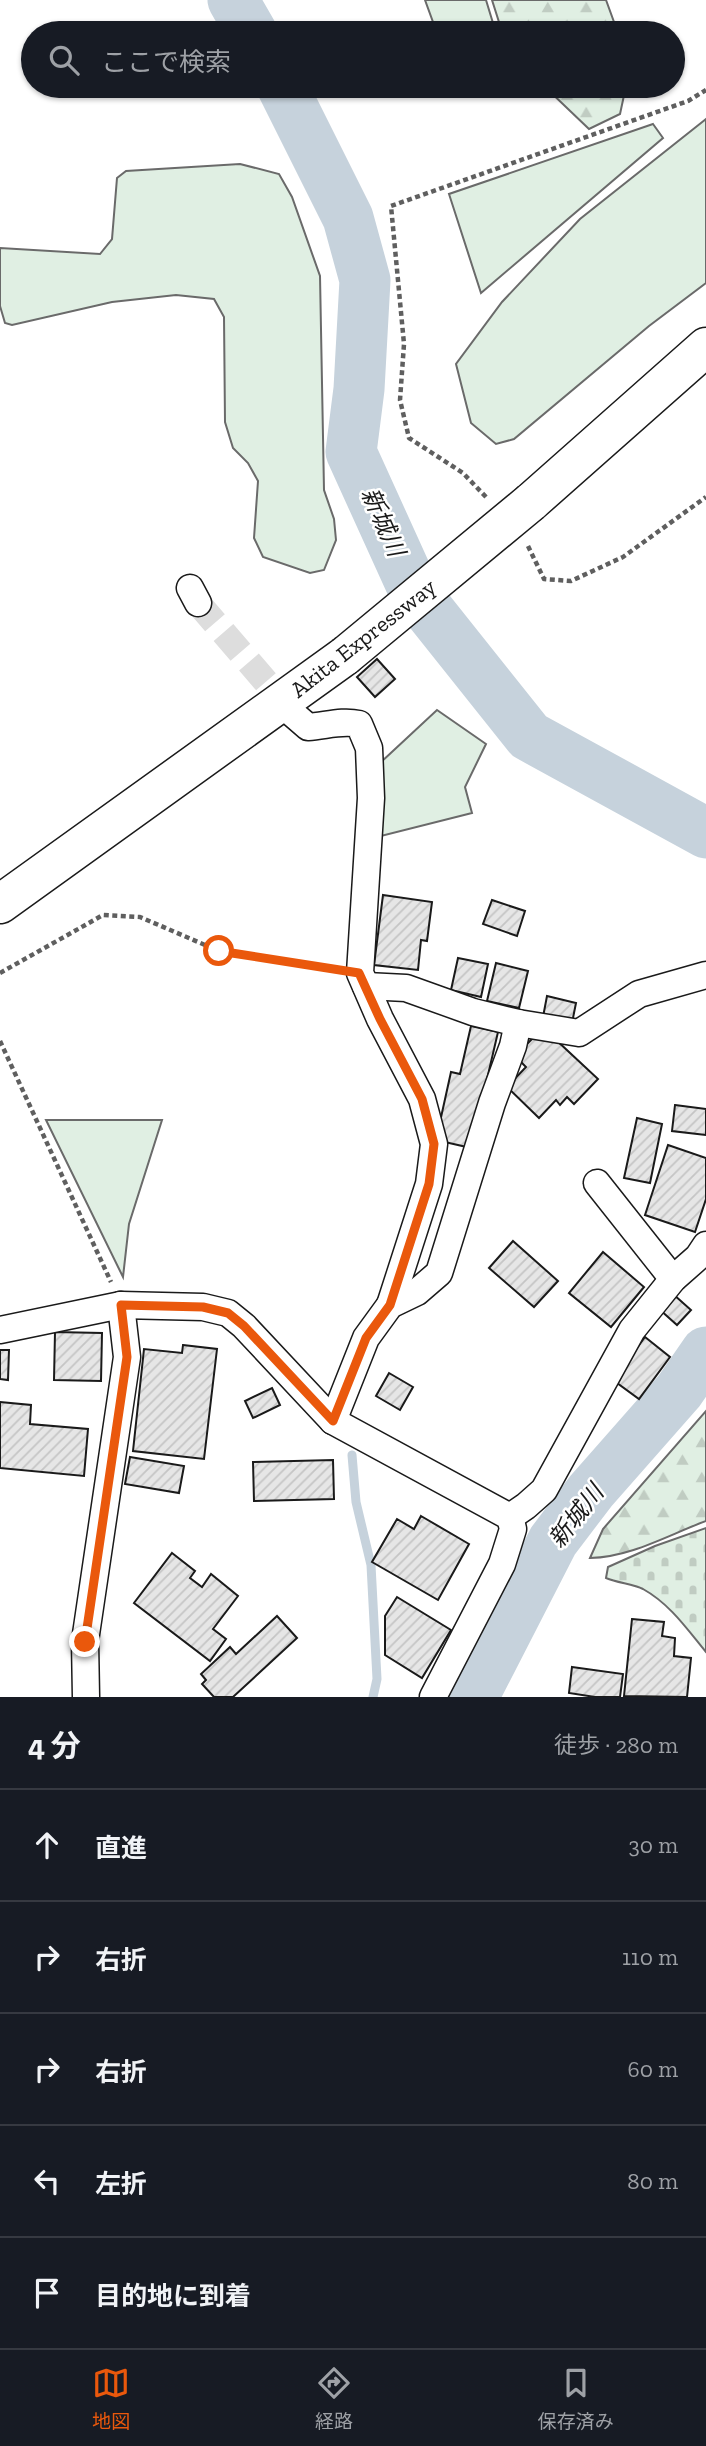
<!DOCTYPE html>
<html lang="ja">
<head>
<meta charset="utf-8">
<style>
  body { margin:0; font-family:"Zilla Slab","Noto Sans JP",serif; background:#20242c; color:#f1f3f6 }
  .stop { position:absolute; width:21px; height:21px; margin:-16px; border:5px solid #ea580c; border-radius:50%; background:#fff }
  .stop.end { background:#ea580c; border-color:#fff; box-shadow:0 2px 7px #0008 }
  .list { margin:0; padding:0; list-style:none }
  h2 { display:flex; justify-content:space-between; align-items:center; height:91px; margin:0; padding:0 28px; font-size:30px }
  h2 small { font-size:23px; font-weight:400; color:#9ea1a6 }
  .list li { display:grid; grid-template-columns:46px 1fr auto; gap:21px; align-items:center; box-sizing:border-box; height:112px; padding:0 28px; border-top:2px solid #363941 }
  .list b { display:block; font-size:26px; white-space:nowrap }
  .list em { font-size:23px; font-style:normal; color:#9ea1a6 }
  .icon { flex:none; width:38px; height:38px; fill:none; stroke:currentColor; stroke-width:2; stroke-linecap:round; stroke-linejoin:round }
  .map { position:relative; flex:none; width:706px; height:1697px; overflow:hidden }
  .search { position:absolute; background:#171b24; box-shadow:0 2px 5px #0004; left:21px; right:21px; top:21px; height:77px; display:flex; align-items:center; gap:18px; box-sizing:border-box; padding:0 24px; border-radius:38px; color:#9ea1a6; font-size:26px }
  .sheet { height:651px; background:#171b24 }
  nav { display:flex; justify-content:space-around; align-items:center; box-sizing:border-box; height:98px; border-top:2px solid #363941; background:#171b24; font-size:19px; color:#9ea1a6 }
  nav a { display:grid; justify-items:center; gap:4px }
  nav .on { color:#ea580c }
  .map>svg:first-child { display:block }
  .grass { fill:#e0efe3; stroke:#6a6a6a; stroke-width:2 }
  .forest { fill:url(#forest-firs); stroke:#6a6a6a; stroke-width:2 }
  .cemetery { fill:url(#cemetery-stones); stroke:#6a6a6a; stroke-width:2 }
  .lines { fill:none; stroke-linecap:round; stroke-linejoin:round }
  .stream { stroke:#c6d2dc; stroke-width:9 }
  .river { stroke:#c6d2dc; stroke-width:51 }
  .building { fill:url(#building-hatch); stroke:#1a1a1a; stroke-width:2 }
  .street-tunnel { stroke:#ddd; stroke-width:26; stroke-dasharray:26 13; stroke-linecap:butt }
  .street-casing { stroke:#1a1a1a; stroke-width:29 }
  .highway-casing { stroke:#1a1a1a; stroke-width:41 }
  .path { stroke:#5f5f5f; stroke-width:4.5; stroke-dasharray:5 3.5; stroke-linecap:butt }
  .street { stroke:#fff; stroke-width:26 }
  .highway { stroke:#fff; stroke-width:38 }
  .highway-bridge-casing { stroke:#1a1a1a; stroke-width:41; stroke-linecap:butt }
  .highway-bridge { stroke:#fff; stroke-width:38 }
  .route { stroke:#ea580c; stroke-width:9 }
  .labels { text-anchor:middle; stroke-width:5; stroke-linejoin:round; paint-order:stroke }
  .street-label { font-size:23px; fill:#1a1a1a; stroke:#fff }
  .water-label { font-size:24px; font-style:italic; fill:#1a1a1a; stroke:#fff }
</style>
</head>
<body>
<div class="map">
<svg width="706" height="1697" viewBox="0 0 706 1697">
  <defs>
    <pattern id="forest-firs" width="22" height="20" patternUnits="userSpaceOnUse" patternTransform="scale(1.75)"><rect width="22" height="20" fill="#e0efe3"/><path d="M5 1l3.5 6h-7zM16 11l3.5 6h-7z" fill="#c0ccc2"/></pattern>
    <pattern id="cemetery-stones" width="16" height="16" patternUnits="userSpaceOnUse" patternTransform="scale(1.75)"><rect width="16" height="16" fill="#e0efe3"/><path d="M2 7V4a2 2 0 0 1 4 0v3zM10 15v-3a2 2 0 0 1 4 0v3z" fill="#c0ccc2"/></pattern>
    <pattern id="building-hatch" width="6" height="6" patternUnits="userSpaceOnUse" patternTransform="scale(1.75)"><rect width="6" height="6" fill="#e6e6e6"/><path d="M-1 1l2-2M0 6l6-6M5 7l2-2" fill="none" stroke="#c5c5c5"/></pattern>
  </defs>
  <rect width="100%" height="100%" fill="#fff"/>
  <g class="grass">
    <polygon points="425,0 486,0 496,33 437,33"/>
    <polygon points="706,119 706,283 649,326 514,439 496,444 471,423 456,364 502,302 580,219"/>
    <polygon points="653,124 663,138 481,293 449,194"/>
    <polygon points="240,164 279,174 292,197 320,276 324,490 334,519 336,540 324,570 310,573 263,557 254,538 258,481 248,463 233,448 225,422 224,317 214,299 176,295 112,302 12,325 5,323 0,306 0,248 100,254 112,239 117,178 126,171"/>
    <polygon points="437,710 486,744 465,787 472,813 377,837 379,764"/>
    <polygon points="46,1120 162,1120 129,1224 123,1277"/>
  </g>
  <g class="forest">
    <polygon points="492,0 606,0 618,33 505,33 499,22"/>
    <polygon points="544,86 626,86 620,114 589,129"/>
    <path d="M706,1411V1521C668,1535 631,1557 590,1558L603,1529Z"/>
  </g>
  <path class="cemetery" d="M706,1528V1652C687,1629 670,1604 643,1589C633,1584 618,1583 606,1578L608,1567L655,1546Z"/>
  <g class="lines">
    <polyline class="stream" points="352,1455 356,1502 371,1565 377,1679 373,1697"/>
    <g class="river">
      <polyline points="233,0 252,33"/>
      <polyline points="282,86 348,218 365,280 359,389 351,452 415,593 529,736 706,833"/>
      <polyline points="473,1697 553,1541 591,1491 679,1391 706,1352"/>
    </g>
  </g>
  <g class="building">
    <polygon points="377,659 395,679 375,697 357,677"/>
    <polygon points="383,895 432,902 427,941 421,940 418,970 374,965"/>
    <polygon points="492,900 525,911 517,936 483,924"/>
    <polygon points="458,958 488,964 481,997 451,990"/>
    <polygon points="496,963 528,971 519,1008 487,1001"/>
    <polygon points="547,996 576,1003 572,1023 543,1017"/>
    <polygon points="471,1026 498,1032 471,1148 436,1140 451,1072 460,1074"/>
    <polygon points="540,1031 552,1042 555,1039 598,1079 574,1104 567,1097 560,1105 556,1100 539,1118 507,1087 526,1067 515,1056"/>
    <polygon points="675,1105 706,1109 706,1135 672,1131"/>
    <polygon points="637,1118 662,1124 650,1183 624,1178"/>
    <polygon points="668,1145 706,1158 706,1199 695,1232 645,1215"/>
    <polygon points="513,1241 558,1281 534,1307 489,1268"/>
    <polygon points="603,1252 644,1287 611,1327 569,1293"/>
    <polygon points="673,1294 691,1310 677,1325 659,1309"/>
    <polygon points="55,1332 102,1333 101,1381 54,1380"/>
    <polygon points="645,1337 670,1357 639,1399 613,1380"/>
    <polygon points="183,1345 217,1349 204,1459 133,1451 144,1349 182,1353"/>
    <polygon points="0,1350 9,1350 8,1380 0,1379"/>
    <polygon points="389,1373 413,1387 400,1410 376,1396"/>
    <polygon points="272,1388 280,1405 253,1418 245,1401"/>
    <polygon points="0,1402 31,1405 30,1424 88,1429 84,1476 0,1468"/>
    <polygon points="130,1457 184,1466 179,1493 125,1484"/>
    <polygon points="333,1460 334,1499 254,1501 253,1462"/>
    <polygon points="421,1516 469,1544 438,1600 372,1562 397,1519 414,1529"/>
    <polygon points="172,1553 195,1571 190,1578 202,1587 211,1574 238,1596 213,1629 226,1639 210,1661 134,1603"/>
    <polygon points="397,1597 451,1630 422,1678 385,1655 385,1616"/>
    <polygon points="277,1616 297,1638 233,1697 214,1697 202,1684 206,1680 201,1674 230,1647 236,1654"/>
    <polygon points="632,1619 664,1622 662,1636 675,1638 674,1656 691,1658 687,1697 624,1696"/>
    <polygon points="572,1667 623,1674 620,1697 595,1697 569,1693"/>
  </g>
  <g class="lines">
    <polyline class="street-tunnel" points="198,603 292,712"/>
    <g class="street-casing">
      <g id="street">
        <polyline points="190,588 198,603"/>
        <path d="M293,714L308,727C325,726 342,720 359,724L369,748L371,798L360,973L380,1019L422,1099L434,1144L429,1184L390,1305"/>
        <polyline points="518,1023 579,1033 639,994 706,975"/>
        <polyline points="597,1183 673,1279"/>
        <polyline points="0,1330 121,1305 203,1307 228,1313 244,1326 333,1421 510,1517 513,1529 502,1564 433,1697"/>
        <polyline points="333,1421 366,1338 390,1305 417,1292 439,1273 492,1103 513,1046 518,1023 473,1012 406,988 366,986"/>
        <polyline points="510,1517 526,1506 544,1490 632,1330 673,1279 698,1257 706,1245"/>
        <polyline points="86,1697 85,1641 127,1357 121,1305"/>
      </g>
    </g>
    <g class="highway-casing">
      <g id="highway">
        <polyline points="531,502 706,347"/>
        <polyline points="0,904 345,656"/>
      </g>
    </g>
    <g class="path">
      <polyline points="486,497 463,473 409,438 400,400 404,344 391,206 688,101 706,90"/>
      <polyline points="528,546 544,579 571,581 623,557 706,497"/>
      <polyline points="0,973 103,915 140,917 219,951 334,969"/>
      <polyline points="0,1041 111,1282"/>
    </g>
    <use href="#street" class="street"/>
    <use href="#highway" class="highway"/>
    <g class="highway-bridge-casing">
      <polyline id="highway-bridge" points="345,656 531,502"/>
    </g>
    <use href="#highway-bridge" class="highway-bridge"/>
  </g>
  <g class="lines">
    <polyline class="route" points="85,1642 127,1357 121,1305 203,1307 228,1313 244,1326 333,1421 366,1338 390,1305 429,1184 434,1144 422,1099 380,1019 359,973 219,951"/>
  </g>
  <g class="labels">
    <g class="street-label">
      <text transform="translate(363 638) rotate(-38)" y="8">Akita Expressway</text>
    </g>
    <g class="water-label">
      <text transform="translate(383 522) rotate(66)" y="8">新城川</text>
      <text transform="translate(576 1516) rotate(-52)" y="8">新城川</text>
    </g>
  </g>
</svg>
<div class="stop" style="left:219px;top:951px"></div>
<div class="stop end" style="left:85px;top:1642px"></div>
<div class="search"><svg class="icon" aria-label="search" viewBox="0 0 24 24"><circle cx="10" cy="10" r="6"/><path d="M15 15l6 6"/></svg>ここで検索</div>
</div>
<section class="sheet">
<h2>4 分<small>徒歩 · 280 m</small></h2>
<ul class="list">
<li><svg class="icon" aria-label="ahead" viewBox="0 0 24 24"><path d="M12 20V5M6 11l6-6 6 6"/></svg><div><b>直進</b></div><em>30 m</em></li>
<li><svg class="icon" aria-label="right" viewBox="0 0 24 24"><path d="M7 20v-9h11M14 6l5 5-5 5"/></svg><div><b>右折</b></div><em>110 m</em></li>
<li><svg class="icon" aria-label="right" viewBox="0 0 24 24"><path d="M7 20v-9h11M14 6l5 5-5 5"/></svg><div><b>右折</b></div><em>60 m</em></li>
<li><svg class="icon" aria-label="left" viewBox="0 0 24 24"><path d="M17 20v-9H6M10 6l-5 5 5 5"/></svg><div><b>左折</b></div><em>80 m</em></li>
<li><svg class="icon" aria-label="arrive" viewBox="0 0 24 24"><path d="M6 21V4h12l-3 4 3 4H6"/></svg><div><b>目的地に到着</b></div></li>
</ul>
</section>
<nav>
<a class="on"><svg class="icon" aria-label="map" viewBox="0 0 24 24"><path d="M3 6l6-2 6 2 6-2v14l-6 2-6-2-6 2zM9 4v14M15 6v14"/></svg>地図</a>
<a><svg class="icon" aria-label="directions" viewBox="0 0 24 24"><path d="M12 3l9 9-9 9-9-9zM9 14v-3h6M13 9l2 2-2 2"/></svg>経路</a>
<a><svg class="icon" aria-label="saved" viewBox="0 0 24 24"><path d="M7 4h10v16l-5-4-5 4z"/></svg>保存済み</a>
</nav>
</body>
</html>
